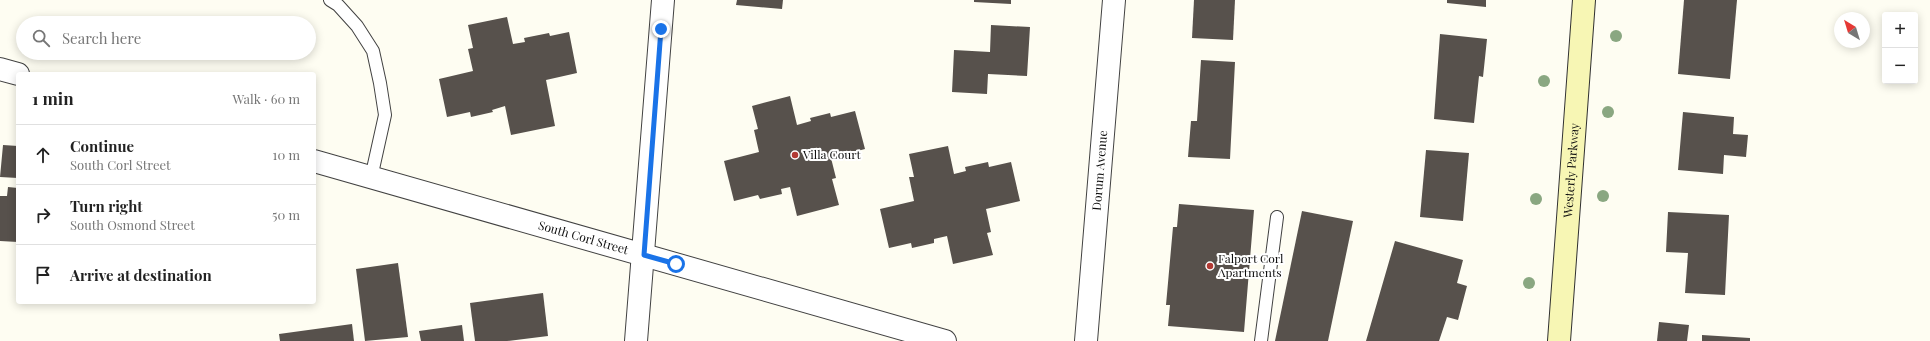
<!DOCTYPE html>
<html lang="en">
<head>
<meta charset="utf-8">
<style>
  body { margin:0; font-family:"Playfair Display",serif; background:#f6f6f6; color:#222 }
  .controls { position:absolute; right:12px; top:12px; display:grid; overflow:hidden; border-radius:4px; box-shadow:0 2px 10px #0003 }
  .controls button { width:36px; height:36px; display:grid; place-items:center; padding:0; border:0; border-bottom:1px solid #e0e0e0; background:#fff; color:#222; font:20px sans-serif }
  .compass { position:absolute; left:1834px; top:12px; width:36px; height:36px; border-radius:50%; background:#fff; box-shadow:0 2px 10px #0003; rotate:322deg }
  .stop { position:absolute; width:12px; height:12px; margin:-9px; border:3px solid #1a73e8; border-radius:50%; background:#fff }
  .stop.end { background:#1a73e8; border-color:#fff; box-shadow:0 1px 4px #0008 }
  .list { margin:0; padding:0; list-style:none }
  h2 { display:flex; justify-content:space-between; align-items:center; height:52px; margin:0; padding:0 16px; font-size:17px }
  h2 small { font-size:13px; font-weight:400; color:#767676 }
  .list li { display:grid; grid-template-columns:26px 1fr auto; gap:12px; align-items:center; box-sizing:border-box; height:60px; padding:0 16px; border-top:1px solid #e0e0e0 }
  .list b { display:block; font-size:15px; white-space:nowrap }
  .list p { margin:0; font-size:13px; white-space:nowrap; color:#767676 }
  .list em { font-size:13px; font-style:normal; color:#767676 }
  .icon { flex:none; width:22px; height:22px; fill:none; stroke:currentColor; stroke-width:2; stroke-linecap:round; stroke-linejoin:round }
  .map { position:relative; flex:none; width:1930px; height:341px; overflow:hidden }
  .search { position:absolute; background:#fff; box-shadow:0 2px 10px #0003; left:16px; top:16px; width:300px; height:44px; display:flex; align-items:center; gap:10px; box-sizing:border-box; padding:0 14px; border-radius:22px; color:#767676; font-size:15px }
  .panel { position:absolute; background:#fff; box-shadow:0 2px 10px #0003; left:16px; top:72px; width:300px; height:232px; border-radius:4px }
  .map>svg:first-child { display:block }
  .building { fill:#57514c }
  .lines { fill:none; stroke-linecap:round; stroke-linejoin:round }
  .lane-casing { stroke:#424242; stroke-width:14 }
  .street-casing { stroke:#424242; stroke-width:24 }
  .secondary-casing { stroke:#313131; stroke-width:24 }
  .lane { stroke:#fff; stroke-width:12 }
  .street { stroke:#fff; stroke-width:22 }
  .secondary { stroke:#f7f6b4; stroke-width:22 }
  .tree { fill:#8aa781 }
  .route { stroke:#1a73e8; stroke-width:5 }
  .poi-dot { fill:#b23a34; stroke:#fff; stroke-width:1.5 }
  .labels { text-anchor:middle; stroke-width:4; stroke-linejoin:round; paint-order:stroke }
  .poi-label { font-size:12px; fill:#0f0f0f; stroke:#fff; text-anchor:start }
  .street-label { font-size:12px; fill:#0f0f0f; stroke:#fff }
</style>
</head>
<body>
<div class="map">
<svg width="1930" height="341" viewBox="0 0 1930 341">
  <rect width="100%" height="100%" fill="#fefdf2"/>
  <g class="building">
    <polygon points="737,0 783,0 782,9 736,5"/>
    <polygon points="974,0 1011,0 1011,4 974,2"/>
    <polygon points="1194,0 1235,0 1233,40 1192,38"/>
    <polygon points="1447,0 1486,0 1486,7 1447,3"/>
    <polygon points="1684,0 1737,0 1730,79 1678,74"/>
    <polygon points="507,17 513,44 525,42 524,38 549,33 550,36 569,32 577,73 546,80 555,126 511,135 505,106 492,110 493,112 471,117 470,112 447,117 439,79 473,71 468,49 473,48 468,25"/>
    <polygon points="991,25 1030,27 1027,76 988,74 987,94 952,92 954,50 990,52"/>
    <polygon points="1440,34 1487,39 1483,77 1479,76 1474,123 1434,119"/>
    <polygon points="1201,60 1235,62 1230,159 1188,157 1191,121 1197,121"/>
    <polygon points="790,96 797,125 811,121 810,118 830,113 831,117 855,111 865,149 831,158 836,178 832,179 839,205 797,216 790,187 781,189 782,194 760,199 758,195 734,201 724,161 759,152 754,130 758,129 752,106"/>
    <polygon points="1683,112 1734,117 1733,134 1748,135 1746,157 1724,155 1723,174 1678,170"/>
    <polygon points="3,145 18,146 18,178 0,177"/>
    <polygon points="948,146 954,174 966,171 965,167 988,162 989,167 1011,162 1020,201 986,209 991,232 987,233 993,255 953,264 947,236 934,239 934,243 912,248 911,243 889,248 880,209 914,201 909,177 914,177 909,154"/>
    <polygon points="1426,150 1469,153 1463,221 1420,217"/>
    <polygon points="8,187 18,188 18,242 0,241 0,196 7,196"/>
    <polygon points="1179,204 1254,210 1244,332 1168,326 1170,305 1166,305 1173,227 1177,227"/>
    <polygon points="1302,211 1353,221 1328,341 1275,341"/>
    <polygon points="1668,212 1729,215 1725,295 1685,293 1688,253 1666,252"/>
    <polygon points="1395,241 1463,260 1457,283 1467,286 1458,320 1447,317 1439,341 1366,341"/>
    <polygon points="398,263 408,337 365,341 356,269"/>
    <polygon points="543,293 548,336 507,341 475,341 470,303"/>
    <polygon points="1659,322 1689,325 1687,341 1657,341"/>
    <polygon points="352,324 354,341 280,341 279,334"/>
    <polygon points="462,325 464,341 421,341 419,331"/>
    <polygon points="1702,335 1750,338 1750,341 1702,341"/>
  </g>
  <g class="lines">
    <g class="lane-casing">
      <g id="lane">
        <polyline points="330,0 338,5 357,26 373,51 380,83 385,115 371,178"/>
        <polyline points="1261,341 1277,217"/>
      </g>
    </g>
    <g class="street-casing">
      <g id="street">
        <polyline points="0,69 18,74"/>
        <path id="s1" d="M314,161L945,341"/>
        <polyline points="636,341 663,0"/>
        <path id="s2" d="M1086,341L1114,0"/>
      </g>
    </g>
    <g class="secondary-casing">
      <g id="secondary">
        <path id="s3" d="M1559,341L1584,0"/>
      </g>
    </g>
    <use href="#lane" class="lane"/>
    <use href="#street" class="street"/>
    <use href="#secondary" class="secondary"/>
  </g>
  <g class="tree">
    <circle cx="1616" cy="36" r="6"/>
    <circle cx="1544" cy="81" r="6"/>
    <circle cx="1608" cy="112" r="6"/>
    <circle cx="1603" cy="196" r="6"/>
    <circle cx="1536" cy="199" r="6"/>
    <circle cx="1529" cy="283" r="6"/>
  </g>
  <g class="lines">
    <polyline class="route" points="661,29 644,255 676,264"/>
  </g>
  <g class="poi-dot">
    <circle cx="795" cy="155" r="4"/>
    <circle cx="1210" cy="266" r="4"/>
  </g>
  <g class="labels">
    <g class="poi-label">
      <text x="803" y="159">Villa Court</text>
      <text x="1218" y="263">Falport Corl<tspan x="1218" dy="14">Apartments</tspan></text>
    </g>
    <g class="street-label">
      <text dy="4" stroke="none"><textPath href="#s2" startOffset="171">Dorum Avenue</textPath></text>
      <text dy="4" stroke="none"><textPath href="#s3" startOffset="171">Westerly Parkway</textPath></text>
      <text dy="4" stroke="none"><textPath href="#s1" startOffset="280">South Corl Street</textPath></text>
    </g>
  </g>
</svg>
<div class="controls">
<button>+</button>
<button>−</button>
</div>
<svg class="compass" viewBox="-18 -18 36 36"><path d="M0-13l5 13h-10z" fill="#e53935"/><path d="M0 13l5-13h-10z" fill="#767676"/></svg>
<div class="stop" style="left:676px;top:264px"></div>
<div class="stop end" style="left:661px;top:29px"></div>
<div class="search"><svg class="icon" aria-label="search" viewBox="0 0 24 24"><circle cx="10" cy="10" r="6"/><path d="M15 15l6 6"/></svg>Search here</div>
<section class="panel">
<h2>1 min<small>Walk · 60 m</small></h2>
<ul class="list">
<li><svg class="icon" aria-label="ahead" viewBox="0 0 24 24"><path d="M12 20V5M6 11l6-6 6 6"/></svg><div><b>Continue</b><p>South Corl Street</p></div><em>10 m</em></li>
<li><svg class="icon" aria-label="right" viewBox="0 0 24 24"><path d="M7 20v-9h11M14 6l5 5-5 5"/></svg><div><b>Turn right</b><p>South Osmond Street</p></div><em>50 m</em></li>
<li><svg class="icon" aria-label="arrive" viewBox="0 0 24 24"><path d="M6 21V4h12l-3 4 3 4H6"/></svg><div><b>Arrive at destination</b></div></li>
</ul>
</section>
</div>
</body>
</html>
